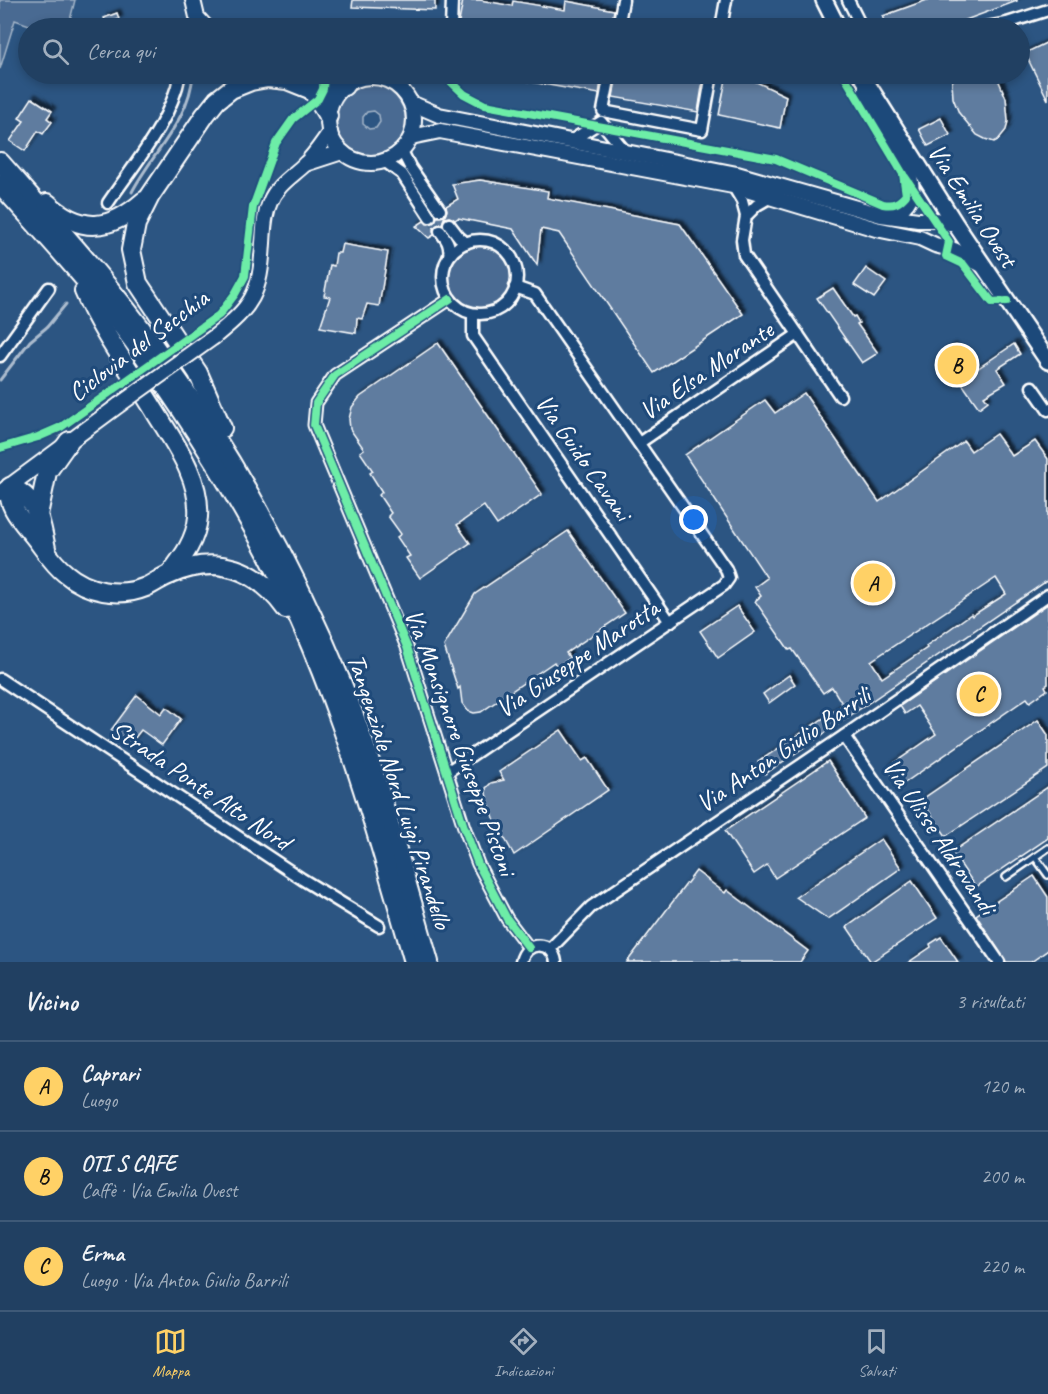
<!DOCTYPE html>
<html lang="it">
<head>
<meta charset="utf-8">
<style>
  body { margin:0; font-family:Caveat,sans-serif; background:#2d4b6b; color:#f1f3f6 }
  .you { position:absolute; left:694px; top:520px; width:21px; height:21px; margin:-15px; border:4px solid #fff; border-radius:50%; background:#1a73e8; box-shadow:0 0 0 9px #1a73e833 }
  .badge { display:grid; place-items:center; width:39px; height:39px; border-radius:50%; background:#ffd166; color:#111; font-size:20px; font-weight:700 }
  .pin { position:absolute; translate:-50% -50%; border:3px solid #fff; box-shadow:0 2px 6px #0006 }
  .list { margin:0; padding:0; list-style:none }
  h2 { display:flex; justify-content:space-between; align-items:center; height:78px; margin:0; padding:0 24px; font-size:26px }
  h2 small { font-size:20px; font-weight:400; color:#a2afbe }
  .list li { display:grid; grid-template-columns:39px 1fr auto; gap:18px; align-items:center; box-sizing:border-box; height:90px; padding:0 24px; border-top:2px solid #3e5977 }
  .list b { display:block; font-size:22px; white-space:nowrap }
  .list p { margin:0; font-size:20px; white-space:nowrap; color:#a2afbe }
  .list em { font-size:20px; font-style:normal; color:#a2afbe }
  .icon { flex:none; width:33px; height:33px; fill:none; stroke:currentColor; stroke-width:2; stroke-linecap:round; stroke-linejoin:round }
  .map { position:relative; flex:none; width:1048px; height:962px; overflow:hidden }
  .search { position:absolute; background:#214062; box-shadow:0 3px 9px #0003; left:18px; right:18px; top:18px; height:66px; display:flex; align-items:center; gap:15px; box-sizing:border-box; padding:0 21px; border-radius:33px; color:#a2afbe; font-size:22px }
  .sheet { height:348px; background:#214062 }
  nav { display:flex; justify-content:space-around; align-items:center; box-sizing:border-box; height:84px; border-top:2px solid #3e5977; background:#214062; font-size:16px; color:#a2afbe }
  nav a { display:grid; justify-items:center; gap:3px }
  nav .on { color:#ffd166 }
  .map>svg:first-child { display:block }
  .green { fill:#486b92; stroke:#a4b5c8; stroke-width:1.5; fill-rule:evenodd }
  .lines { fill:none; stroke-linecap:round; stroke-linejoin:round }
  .stream { stroke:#acbcce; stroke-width:3 }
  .building { fill:#5e7c9f; stroke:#fff; stroke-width:1.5; fill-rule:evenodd; filter:url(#shadow) }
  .minor-tunnel { stroke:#4c6e95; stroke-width:10; stroke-dasharray:10 5; stroke-linecap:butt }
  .service-casing { stroke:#fff; stroke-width:10 }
  .minor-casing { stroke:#fff; stroke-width:15 }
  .tertiary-casing { stroke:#fff; stroke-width:18 }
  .secondary-casing { stroke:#fff; stroke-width:20 }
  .trunk-casing { stroke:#fff; stroke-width:22 }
  .service { stroke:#1f4a7a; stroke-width:5 }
  .minor { stroke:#1f4a7a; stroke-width:10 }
  .tertiary { stroke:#1f4a7a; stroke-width:14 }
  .secondary { stroke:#1f4a7a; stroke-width:15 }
  .trunk { stroke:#1f4a7a; stroke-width:18 }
  .tertiary-bridge-casing { stroke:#fff; stroke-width:18; stroke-linecap:butt }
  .tertiary-bridge { stroke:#1f4a7a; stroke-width:14 }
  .cycleway-casing { stroke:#1f4a7a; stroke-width:11 }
  .cycleway { stroke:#6deda7; stroke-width:8 }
  .labels { text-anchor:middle; stroke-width:6; stroke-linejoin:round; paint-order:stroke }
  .street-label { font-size:26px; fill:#fff; stroke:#1f4a7a }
</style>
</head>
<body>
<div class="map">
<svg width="1048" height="962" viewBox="0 0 1048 962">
  <defs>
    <filter id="shadow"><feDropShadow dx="3.5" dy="-3.5" stdDeviation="1.5" flood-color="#0009"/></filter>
  </defs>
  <rect width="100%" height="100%" fill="#2c5582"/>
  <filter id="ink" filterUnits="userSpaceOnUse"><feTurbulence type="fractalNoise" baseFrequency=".0167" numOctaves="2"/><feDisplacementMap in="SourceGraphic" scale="12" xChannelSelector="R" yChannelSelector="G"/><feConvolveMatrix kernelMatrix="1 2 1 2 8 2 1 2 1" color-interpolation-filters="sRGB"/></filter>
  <g filter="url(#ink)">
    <g class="green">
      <polygon points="0,0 75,0 68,28 38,28 15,20 0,69"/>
      <path d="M377,85C421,98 411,159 368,155C322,150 328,82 377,85ZM374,111L379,115L380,122L376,128L369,129L363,124V117L367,112Z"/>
      <circle cx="480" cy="277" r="32"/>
    </g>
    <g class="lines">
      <g class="stream">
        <path d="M132,192C152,153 190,120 193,74"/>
        <polyline points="0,380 30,341 47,327 66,304"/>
      </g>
    </g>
    <g class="building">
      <polygon points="353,0 435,0 435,10 352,7"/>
      <polygon points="463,0 480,0 512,6 513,1 565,10 566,1 614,10 611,28 462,28 459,22"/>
      <polygon points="927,0 1017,0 1017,1 944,28 888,28 883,16"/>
      <polygon points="117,13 119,19 107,25 104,18"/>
      <polygon points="1048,42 1048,100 1025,53"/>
      <polygon points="509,74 602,74 599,94 509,78"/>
      <polygon points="617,74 704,74 698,112 613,97"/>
      <polygon points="727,74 748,74 748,78 786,96 780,128 719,115"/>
      <polygon points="955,74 993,74 997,77 1006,98 1008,121 1006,130 998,140 994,142 985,139 977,135 959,113 953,98 952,83"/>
      <polygon points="32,98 52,111 47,118 52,122 43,134 38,131 25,151 10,141 24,121 19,118"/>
      <polygon points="941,118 950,135 928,146 919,129"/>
      <polygon points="480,180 548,191 547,198 680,224 743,314 654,373 559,233 541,229 537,265 513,229 458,218 455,220 449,217 444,218 442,224 435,225 433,229 434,235 429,238 416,226 424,221 427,224 434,224 437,217 445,216 447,210 446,206 458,199 452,184"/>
      <polygon points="342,244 388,252 379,306 367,304 362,319 357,318 356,333 320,327 330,297 324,296 330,265 334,266 336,253 340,253"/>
      <polygon points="866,268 886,282 874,298 854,285"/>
      <polygon points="833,288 853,317 855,316 859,323 857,324 878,353 862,363 817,298"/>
      <polygon points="438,343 542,494 497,525 484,506 457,525 470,543 420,578 406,558 410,556 397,537 401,534 388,516 391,513 379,495 382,492 370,473 373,471 360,452 364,449 350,429 349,419 352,407 360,397"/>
      <polygon points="1014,344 1020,354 997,369 1006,383 984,396 988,401 979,408 942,355 953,347 971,373"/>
      <path d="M804,393L879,502L964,441L971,451L996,434L1012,456L1035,441L1048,459V580L765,774L758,762L843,705L832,687L823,693L792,649L789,650L755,601L761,596L755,587L767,578L685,455L765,400L775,413ZM996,578L1006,594L972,616L971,614L926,646L927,648L882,678L871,661Z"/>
      <polygon points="568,531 625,613 566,653 570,658 557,667 554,662 481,712 474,713 468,711 462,703 460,687 458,689 444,646 475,594"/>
      <polygon points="1048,604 1048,684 1045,686 1047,690 1030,702 1027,698 900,786 887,768 936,734 917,706 905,714 900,706"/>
      <polygon points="737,606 755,632 718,658 700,631"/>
      <polygon points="789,675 795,684 769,703 763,694"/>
      <polygon points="137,695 161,714 166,707 181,719 162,745 141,730 130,744 111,730"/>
      <polygon points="1038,720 1048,735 1048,768 946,836 921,800"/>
      <polygon points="561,730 582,761 587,758 608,790 514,855 495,821 486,794 486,788 491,783 504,780 499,772"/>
      <polygon points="828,761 865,818 775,878 767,865 754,874 725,831"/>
      <polygon points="1048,787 1048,838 976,887 952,852"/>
      <polygon points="881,839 901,868 828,919 796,897"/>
      <polygon points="696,871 725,893 727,890 808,951 800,962 627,962"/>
      <polygon points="1034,876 1048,897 1048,950 1031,962 1006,962 976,915"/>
      <polygon points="912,881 937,918 871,962 847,927"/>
      <polygon points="941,937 958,962 909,962 931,947 930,944"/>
    </g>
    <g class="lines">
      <polyline class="minor-tunnel" points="430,217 440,231"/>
      <g class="service-casing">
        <g id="service">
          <polyline points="1035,857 1048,875"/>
          <polyline points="1006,877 1048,848"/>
        </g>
      </g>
      <g class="minor-casing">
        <g id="minor">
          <polyline points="848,0 862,28"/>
          <polyline points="451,28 452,0"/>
          <polyline points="618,28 623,0"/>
          <polyline points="721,28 726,0"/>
          <polyline points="981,28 1007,23 1048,10"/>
          <polyline points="610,74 603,111 702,130 712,74"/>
          <polyline points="572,140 601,122 625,151"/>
          <polyline points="402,151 410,167 440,210"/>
          <polyline points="384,161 402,174 430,217"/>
          <polyline points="733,186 742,201 746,216 742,240 744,255 840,396"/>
          <path d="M108,203C135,163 171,122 180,74"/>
          <polyline points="746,216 757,205 769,198"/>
          <polyline points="449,224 459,237 466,243"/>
          <path d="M440,231C446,239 451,245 449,256"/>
          <circle cx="480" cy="277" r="37"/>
          <polyline points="450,299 335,375 316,403 314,425 407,647 464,827 478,864 507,919 529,948"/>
          <polyline points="473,315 473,336 670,622"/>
          <polyline points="0,356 49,288"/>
          <polyline points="1032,387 1048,410"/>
          <polyline points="639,443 798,334"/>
          <polyline points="0,679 302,879 379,926"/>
          <polyline points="844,736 999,962"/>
          <polyline points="447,772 724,585 729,578 726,569 535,294 515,287"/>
          <polyline points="550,949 591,907 844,736 1048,595"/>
          <path d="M521,962C525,940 553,940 556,962"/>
        </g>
      </g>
      <g class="tertiary-casing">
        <g id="tertiary">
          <polyline points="193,0 197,17 207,28"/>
          <circle cx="371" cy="120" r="43"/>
          <path d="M866,84C866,89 865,97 867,102C876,130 927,174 907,203C902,210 895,213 887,214"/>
          <polyline points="411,103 439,115 737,174 881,215 918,220 936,220 956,225"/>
          <polyline points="411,137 440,131 733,186 876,229 920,238 935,245 954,250 984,266"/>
          <polyline points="305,164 342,152"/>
          <path d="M214,337C253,305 260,295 263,243C264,229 264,215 270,202C277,185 291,177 304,165C314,156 322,143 330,132"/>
          <polyline points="0,493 119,405"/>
        </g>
      </g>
      <g class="secondary-casing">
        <g id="secondary">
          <polyline points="824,0 838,28"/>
          <polyline points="861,74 956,225 1048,361"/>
        </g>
      </g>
      <g class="trunk-casing">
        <g id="trunk">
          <polyline points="312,90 328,116"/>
          <path d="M0,162C53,222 107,281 154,346C230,451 293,564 342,684C378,774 402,869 429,962"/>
          <path d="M0,184C38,227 78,269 113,314C164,381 211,452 252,526C330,661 371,813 414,962"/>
          <path d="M47,203C81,234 110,231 144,201"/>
          <path d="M84,291C102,334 132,373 156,413C175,444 201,479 198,517C196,540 183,557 170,574"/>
          <polyline points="222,428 198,373 138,283 131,250 136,224 150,196 205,115 217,100 231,89 251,81 268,78 287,80 312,90 344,86"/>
          <polyline points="38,515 47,472 69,441"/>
          <path d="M47,553C40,523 41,500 10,487C6,505 22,521 33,535C43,547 52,563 65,573C87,592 119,598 146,587C155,583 162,577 171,574C218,554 257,569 286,609"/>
        </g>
      </g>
      <use href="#service" class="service"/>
      <use href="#minor" class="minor"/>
      <use href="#tertiary" class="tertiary"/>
      <use href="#secondary" class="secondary"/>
      <use href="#trunk" class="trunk"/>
      <g class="tertiary-bridge-casing">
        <polyline id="tertiary-bridge" points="119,405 214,337"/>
      </g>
      <use href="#tertiary-bridge" class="tertiary-bridge"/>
      <g class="cycleway-casing">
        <g id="cycleway">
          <path d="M443,74L464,94L485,105L776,159L883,204C894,206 899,203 906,195L903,174L843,74"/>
          <polyline points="905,177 949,242 946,256 963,264 992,302 1007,301"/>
          <polyline points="450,299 335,375 316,403 314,425 407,647 464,827 478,864 507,919 529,948"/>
          <polyline points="0,448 38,437 61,427 219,315 235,294 245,276 253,207 276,143 293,119 318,99 323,89 324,74"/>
        </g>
      </g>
      <use href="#cycleway" class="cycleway"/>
    </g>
  </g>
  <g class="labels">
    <g class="street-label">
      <text transform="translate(973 205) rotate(57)" y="9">Via Emilia Ovest</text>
      <text transform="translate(138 345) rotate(-37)" y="9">Ciclovia del Secchia</text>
      <text transform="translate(706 370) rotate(-34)" y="9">Via Elsa Morante</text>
      <text transform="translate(584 457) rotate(55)" y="9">Via Guido Cavani</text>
      <text transform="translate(577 658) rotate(-34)" y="9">Via Giuseppe Marotta</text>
      <text transform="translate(461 742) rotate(70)" y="9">Via Monsignore Giuseppe Pistoni</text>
      <text transform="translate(783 749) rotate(-34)" y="9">Via Anton Giulio Barrili</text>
      <text transform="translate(201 785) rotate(34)" y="9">Strada Ponte Alto Nord</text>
      <text transform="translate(400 791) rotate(72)" y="9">Tangenziale Nord Luigi Pirandello</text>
      <text transform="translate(940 836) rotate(56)" y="9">Via Ulisse Aldrovandi</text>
    </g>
  </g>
</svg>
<div class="you"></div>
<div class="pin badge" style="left:873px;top:583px">A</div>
<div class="pin badge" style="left:957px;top:365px">B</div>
<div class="pin badge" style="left:979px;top:694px">C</div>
<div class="search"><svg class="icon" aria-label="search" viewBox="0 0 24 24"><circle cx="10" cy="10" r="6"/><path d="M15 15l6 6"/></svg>Cerca qui</div>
</div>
<section class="sheet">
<h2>Vicino<small>3 risultati</small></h2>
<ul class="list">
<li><span class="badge">A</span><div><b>Caprari</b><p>Luogo</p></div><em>120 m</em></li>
<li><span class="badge">B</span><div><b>OTI S CAFE</b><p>Caffè · Via Emilia Ovest</p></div><em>200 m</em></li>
<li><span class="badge">C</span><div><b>Erma</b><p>Luogo · Via Anton Giulio Barrili</p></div><em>220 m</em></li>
</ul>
</section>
<nav>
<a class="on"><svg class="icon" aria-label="map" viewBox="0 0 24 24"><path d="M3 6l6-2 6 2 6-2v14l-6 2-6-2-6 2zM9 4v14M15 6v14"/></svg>Mappa</a>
<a><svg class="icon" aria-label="directions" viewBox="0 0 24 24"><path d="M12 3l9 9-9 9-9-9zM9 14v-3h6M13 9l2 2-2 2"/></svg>Indicazioni</a>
<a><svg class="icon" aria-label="saved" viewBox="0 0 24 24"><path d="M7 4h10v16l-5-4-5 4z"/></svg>Salvati</a>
</nav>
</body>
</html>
